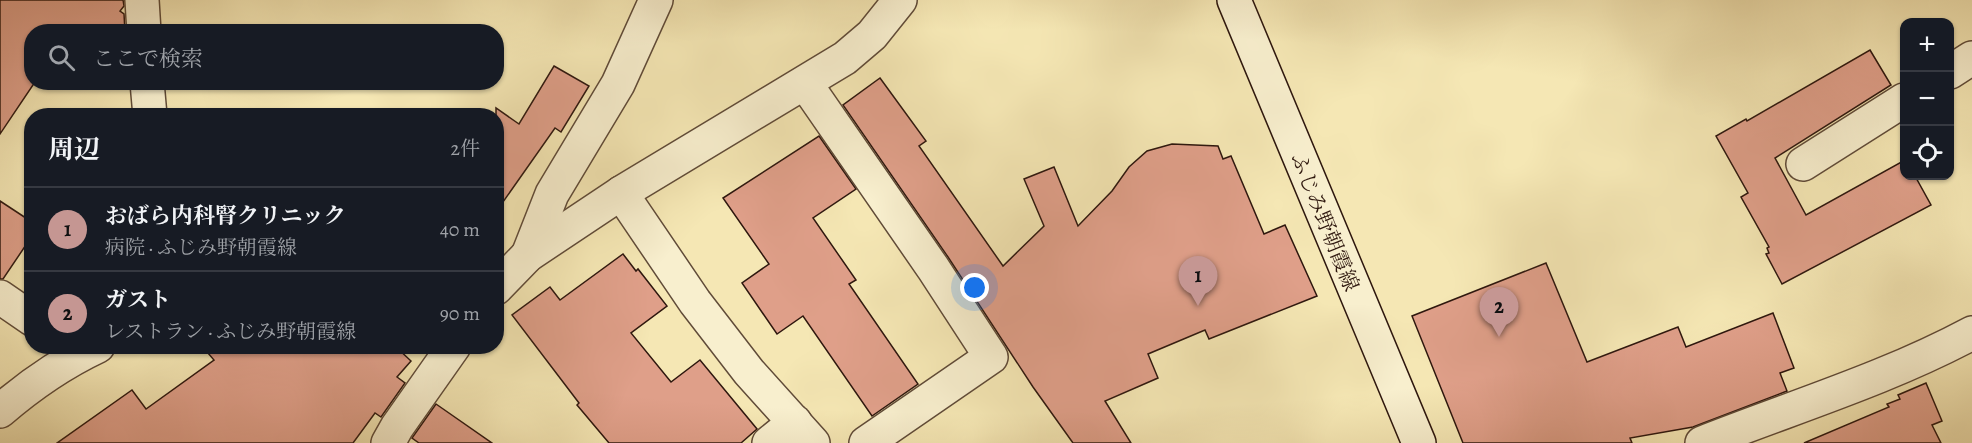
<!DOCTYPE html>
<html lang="ja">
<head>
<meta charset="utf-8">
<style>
  body { margin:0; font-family:Alegreya,"Noto Serif JP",serif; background:#242831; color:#f1f3f6 }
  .controls { position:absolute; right:18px; top:18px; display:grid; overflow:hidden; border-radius:12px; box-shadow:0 2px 4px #0004 }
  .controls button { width:54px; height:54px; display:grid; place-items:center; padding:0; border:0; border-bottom:2px solid #363941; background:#171b24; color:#f1f3f6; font:30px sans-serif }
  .you { position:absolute; left:975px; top:288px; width:21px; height:21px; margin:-15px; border:4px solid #fff; border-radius:50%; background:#1a73e8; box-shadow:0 0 0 9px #1a73e833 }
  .badge { display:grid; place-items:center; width:39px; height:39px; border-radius:50%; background:#c59692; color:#111; font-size:20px; font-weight:700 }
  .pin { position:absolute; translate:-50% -50px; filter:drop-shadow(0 2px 3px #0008) }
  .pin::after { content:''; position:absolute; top:32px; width:21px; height:18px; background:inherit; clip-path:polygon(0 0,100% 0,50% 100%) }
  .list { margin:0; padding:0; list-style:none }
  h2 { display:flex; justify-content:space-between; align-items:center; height:78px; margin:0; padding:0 24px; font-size:26px }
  h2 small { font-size:20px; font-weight:400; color:#9ea1a6 }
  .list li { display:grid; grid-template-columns:39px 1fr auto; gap:18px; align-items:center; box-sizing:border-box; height:84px; padding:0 24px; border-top:2px solid #363941 }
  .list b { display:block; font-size:22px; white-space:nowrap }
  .list p { margin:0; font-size:20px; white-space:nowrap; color:#9ea1a6 }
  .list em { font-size:20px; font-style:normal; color:#9ea1a6 }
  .icon { flex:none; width:33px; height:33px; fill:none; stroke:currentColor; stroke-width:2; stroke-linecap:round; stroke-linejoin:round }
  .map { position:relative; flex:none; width:1972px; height:443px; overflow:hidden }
  .search { position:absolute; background:#171b24; box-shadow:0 2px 4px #0004; left:24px; top:24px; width:480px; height:66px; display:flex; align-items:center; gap:15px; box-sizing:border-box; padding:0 21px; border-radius:24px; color:#9ea1a6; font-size:22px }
  .panel { position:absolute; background:#171b24; box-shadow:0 2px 4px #0004; left:24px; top:108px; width:480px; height:246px; border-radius:24px }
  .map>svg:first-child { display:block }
  .building { fill:#df9f89; stroke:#2e170e; stroke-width:1.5 }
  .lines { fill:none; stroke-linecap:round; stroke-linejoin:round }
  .minor-casing { stroke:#604b38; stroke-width:36 }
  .secondary-casing { stroke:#2e170e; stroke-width:36 }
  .minor { stroke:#f8efce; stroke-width:33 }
  .secondary { stroke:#f8efce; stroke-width:33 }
  .labels { text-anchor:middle; stroke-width:4.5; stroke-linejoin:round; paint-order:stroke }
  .street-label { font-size:21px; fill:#2e170e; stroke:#f8efce }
</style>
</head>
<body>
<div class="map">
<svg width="1972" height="443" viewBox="0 0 1972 443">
  <rect width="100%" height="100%" fill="#f5e7b4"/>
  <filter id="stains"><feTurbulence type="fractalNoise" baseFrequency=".00333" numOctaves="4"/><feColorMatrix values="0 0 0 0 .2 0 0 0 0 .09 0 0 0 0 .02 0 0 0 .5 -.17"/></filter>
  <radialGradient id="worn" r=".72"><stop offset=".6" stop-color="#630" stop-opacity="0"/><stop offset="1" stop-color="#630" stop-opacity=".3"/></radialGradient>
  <g class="building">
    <polygon points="0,0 123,0 124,6 120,11 124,14 125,32 32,32 32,82 35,82 0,134"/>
    <polygon points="1870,50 1891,85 1775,158 1806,215 1905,160 1905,176 1915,176 1931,205 1782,284 1766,254 1769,253 1767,248 1769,247 1741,197 1748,193 1716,136 1746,119 1747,121"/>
    <polygon points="554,66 589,86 561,132 555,128 496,212 496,108 519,124"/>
    <polygon points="880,78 926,141 919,146 1003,266 1044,226 1024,179 1054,167 1078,226 1112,191 1129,167 1147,151 1172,144 1218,146 1223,159 1231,156 1264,234 1285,225 1317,296 1209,339 1205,330 1148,354 1158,378 1105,401 1131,443 1073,443 1033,387 948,257 843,105"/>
    <polygon points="819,136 856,189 813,218 856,280 849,284 918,384 872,416 803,316 777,334 742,283 769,264 723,198"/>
    <polygon points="0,201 32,222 32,236 3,279 0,279"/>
    <polygon points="623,254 636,271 638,269 667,306 631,333 671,382 700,360 757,429 741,443 609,443 577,405 579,403 512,315 550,287 560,300"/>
    <polygon points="1546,263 1587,362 1678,327 1686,347 1773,313 1794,368 1780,373 1787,391 1693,427 1630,438 1632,443 1463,443 1412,316"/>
    <polygon points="202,346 395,346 411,361 397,377 405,383 381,417 375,413 353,443 57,443 132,390 146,409 214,360"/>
    <polygon points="1926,383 1942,421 1932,425 1941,443 1804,443 1889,407 1887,404 1900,399 1898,395"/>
    <polygon points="436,404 492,443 419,443 412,438"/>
  </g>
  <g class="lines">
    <g class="minor-casing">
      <g id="minor">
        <polyline points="142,0 144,32"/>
        <polyline points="1950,72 1972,58"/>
        <polyline points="147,82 150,116"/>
        <polyline points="805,83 933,268 991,357 866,443"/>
        <polyline points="1803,164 1904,100"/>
        <polyline points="621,193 695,302 749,372 813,443"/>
        <polyline points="528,255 552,194 618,84 656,0"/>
        <polyline points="496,288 528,255 621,193 845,58 872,35 900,0"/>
        <polyline points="0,297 32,319"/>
        <path d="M0,411C30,385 62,363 98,346"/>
        <polyline points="388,443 397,427 454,346"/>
        <polyline points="769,443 795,422"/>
        <path d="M1702,443C1793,407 1886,379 1972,333"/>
      </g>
    </g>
    <g class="secondary-casing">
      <polyline id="secondary" points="1234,0 1419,443"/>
    </g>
    <use href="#minor" class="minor"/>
    <use href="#secondary" class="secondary"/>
  </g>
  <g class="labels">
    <g class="street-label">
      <text transform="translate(1325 222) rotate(68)" y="7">ふじみ野朝霞線</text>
    </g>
  </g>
  <rect width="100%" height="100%" filter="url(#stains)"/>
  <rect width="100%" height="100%" fill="url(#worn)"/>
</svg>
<div class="controls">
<button>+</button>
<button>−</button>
<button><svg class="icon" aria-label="locate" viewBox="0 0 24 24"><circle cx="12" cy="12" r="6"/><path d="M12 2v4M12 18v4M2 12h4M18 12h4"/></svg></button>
</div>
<div class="you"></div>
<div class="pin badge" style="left:1198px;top:306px">1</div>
<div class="pin badge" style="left:1499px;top:337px">2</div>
<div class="search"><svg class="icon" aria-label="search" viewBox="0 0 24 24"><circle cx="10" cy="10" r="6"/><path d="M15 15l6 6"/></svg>ここで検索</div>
<section class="panel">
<h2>周辺<small>2件</small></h2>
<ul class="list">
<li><span class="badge">1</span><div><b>おばら内科腎クリニック</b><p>病院 · ふじみ野朝霞線</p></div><em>40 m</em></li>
<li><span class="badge">2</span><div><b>ガスト</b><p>レストラン · ふじみ野朝霞線</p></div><em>90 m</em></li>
</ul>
</section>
</div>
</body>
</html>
